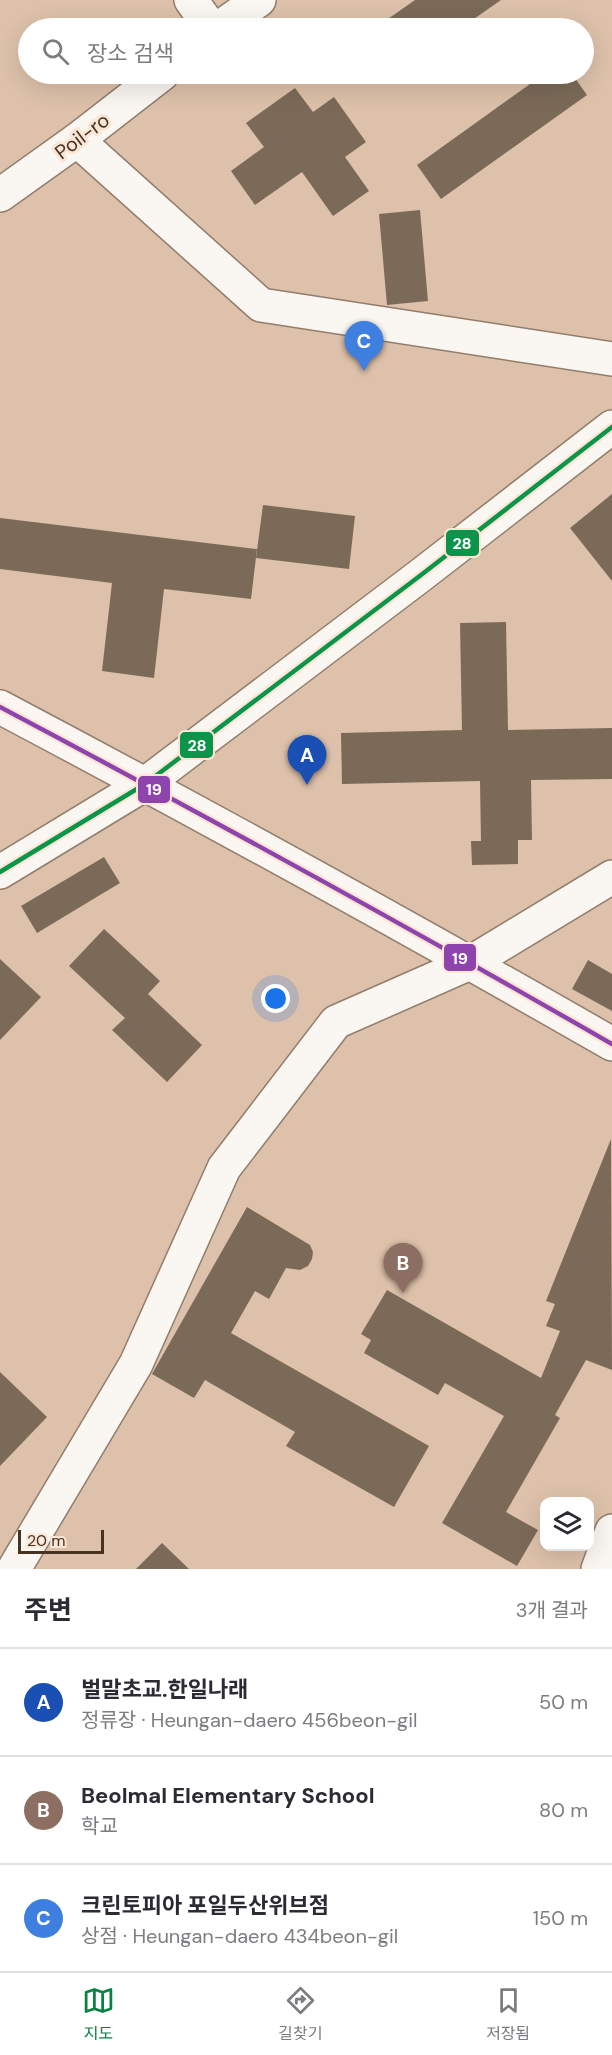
<!DOCTYPE html>
<html lang="ko">
<head>
<meta charset="utf-8">
<style>
  body { margin:0; font-family:"DM Sans","Noto Sans KR",sans-serif; background:#f2f2f3; color:#2b2b33 }
  .controls { position:absolute; right:18px; bottom:18px; display:grid; overflow:hidden; border-radius:12px; box-shadow:0 6px 24px #0002 }
  .controls button { width:54px; height:54px; display:grid; place-items:center; padding:0; border:0; border-bottom:2px solid #e1e1e2; background:#fff; color:#2b2b33; font:30px sans-serif }
  .scale { position:absolute; left:18px; bottom:15px; width:86px; box-sizing:border-box; padding-left:6px; border:3px solid #473322; border-top:0; font-size:16px; line-height:21px; white-space:nowrap; color:#473322; -webkit-text-stroke:4px #fbe6d6; paint-order:stroke }
  .you { position:absolute; left:276px; top:999px; width:21px; height:21px; margin:-15px; border:4px solid #fff; border-radius:50%; background:#1a73e8; box-shadow:0 0 0 9px #1a73e833 }
  .badge { display:grid; place-items:center; width:39px; height:39px; border-radius:50%; background:#0b8043; color:#fff; font-size:20px; font-weight:700 }
  .pin { position:absolute; translate:-50% -50px; filter:drop-shadow(0 2px 3px #0008) }
  .pin::after { content:''; position:absolute; top:32px; width:21px; height:18px; background:inherit; clip-path:polygon(0 0,100% 0,50% 100%) }
  .list { margin:0; padding:0; list-style:none }
  h2 { display:flex; justify-content:space-between; align-items:center; height:78px; margin:0; padding:0 24px; font-size:26px }
  h2 small { font-size:20px; font-weight:400; color:#7c7c81 }
  .list li { display:grid; grid-template-columns:39px 1fr auto; gap:18px; align-items:center; box-sizing:border-box; height:108px; padding:0 24px; border-top:2px solid #e1e1e2 }
  .list b { display:block; font-size:22px; white-space:nowrap }
  .list p { margin:0; font-size:20px; white-space:nowrap; color:#7c7c81 }
  .list em { font-size:20px; font-style:normal; color:#7c7c81 }
  .icon { flex:none; width:33px; height:33px; fill:none; stroke:currentColor; stroke-width:2; stroke-linecap:round; stroke-linejoin:round }
  .map { position:relative; flex:none; width:612px; height:1569px; overflow:hidden }
  .search { position:absolute; background:#fff; box-shadow:0 6px 24px #0002; left:18px; right:18px; top:18px; height:66px; display:flex; align-items:center; gap:15px; box-sizing:border-box; padding:0 21px; border-radius:33px; color:#7c7c81; font-size:22px }
  .sheet { height:402px; background:#fff }
  nav { display:flex; justify-content:space-around; align-items:center; box-sizing:border-box; height:84px; border-top:2px solid #e1e1e2; background:#fff; font-size:16px; color:#7c7c81 }
  nav a { display:grid; justify-items:center; gap:3px }
  nav .on { color:#0b8043 }
  .map>svg:first-child { display:block }
  .building { fill:#7b6a58 }
  .lines { fill:none; stroke-linecap:round; stroke-linejoin:round }
  .minor-casing { stroke:#927d6b; stroke-width:36 }
  .minor { stroke:#faf6f2; stroke-width:33 }
  .bus-1-casing { stroke:#fbe6d6; stroke-width:9 }
  .bus-2-casing { stroke:#fbe6d6; stroke-width:9 }
  .bus-1 { stroke:#8e44ad; stroke-width:4.5 }
  .bus-2 { stroke:#0b954a; stroke-width:4.5 }
  .labels { text-anchor:middle; stroke-width:6; stroke-linejoin:round; paint-order:stroke }
  .street-label { font-size:20px; fill:#473322; stroke:#fbe6d6 }
  .line-badge { stroke:#fbe6d6; stroke-width:2 }
  .badge-label { font-size:16px; text-anchor:middle; font-weight:bold; fill:#fff }
</style>
</head>
<body>
<div class="map">
<svg width="612" height="1569" viewBox="0 0 612 1569">
  <rect width="100%" height="100%" fill="#ddc1aa"/>
  <g class="building">
    <polygon points="415,0 501,0 461,28 375,28"/>
    <polygon points="544,74 572,74 587,95 441,199 417,165"/>
    <polygon points="295,88 313,112 334,97 366,142 345,157 369,191 333,216 302,172 255,205 231,171 264,147 246,123"/>
    <polygon points="420,210 428,301 387,305 379,214"/>
    <polygon points="612,494 612,581 570,528"/>
    <polygon points="263,505 355,516 349,569 256,558"/>
    <polygon points="0,518 257,549 251,599 164,589 154,678 102,671 112,583 0,569"/>
    <polygon points="506,622 508,730 612,728 612,779 531,780 532,840 518,840 518,864 472,865 471,841 481,841 480,781 342,784 341,733 462,730 460,623"/>
    <polygon points="104,857 120,883 37,933 21,906"/>
    <polygon points="104,929 160,981 148,994 202,1045 167,1082 112,1030 125,1018 69,966"/>
    <polygon points="0,959 41,997 0,1040"/>
    <polygon points="588,960 612,974 612,1011 572,989"/>
    <polygon points="611,1139 612,1370 586,1360 555,1415 560,1418 506,1512 538,1530 517,1566 442,1523 504,1416 445,1383 438,1395 364,1353 371,1340 361,1334 387,1290 541,1378 560,1331 546,1326 555,1304 546,1301"/>
    <polygon points="247,1207 310,1245 313,1252 312,1259 308,1266 300,1270 286,1268 269,1299 255,1291 231,1333 429,1446 394,1507 286,1446 295,1432 205,1380 194,1398 152,1374"/>
    <polygon points="0,1372 47,1417 0,1466"/>
    <polygon points="162,1543 189,1569 136,1569"/>
  </g>
  <g class="lines">
    <g class="minor-casing">
      <g id="minor">
        <polyline points="191,0 211,28"/>
        <polyline points="219,28 259,0"/>
        <polyline points="77,140 261,305 612,359"/>
        <polyline points="0,195 77,140 162,74"/>
        <path d="M0,707C206,816 410,928 612,1044"/>
        <polyline points="0,872 145,784 421,575 612,427"/>
        <polyline points="14,1569 136,1364 224,1168 336,1022 470,963 612,877"/>
        <polyline points="598,1569 612,1531"/>
      </g>
    </g>
    <use href="#minor" class="minor"/>
    <g class="bus-1-casing">
      <path id="bus-1" d="M0,707C206,816 410,928 612,1044"/>
    </g>
    <g class="bus-2-casing">
      <polyline id="bus-2" points="0,872 145,784 421,575 612,427"/>
    </g>
    <use href="#bus-1" class="bus-1"/>
    <use href="#bus-2" class="bus-2"/>
  </g>
  <g class="labels">
    <g class="street-label">
      <text transform="translate(82 136) rotate(-37)" y="7">Poil-ro</text>
    </g>
  </g>
  <g class="line-badge">
    <rect x="445" y="529" width="35" height="28" rx="6" fill="#0b954a"/>
    <rect x="179" y="731" width="35" height="28" rx="6" fill="#0b954a"/>
    <rect x="137" y="775" width="34" height="29" rx="6" fill="#8e44ad"/>
    <rect x="443" y="943" width="34" height="29" rx="6" fill="#8e44ad"/>
  </g>
  <g class="badge-label">
    <text x="462" y="549">28</text>
    <text x="197" y="751">28</text>
    <text x="154" y="795">19</text>
    <text x="460" y="964">19</text>
  </g>
</svg>
<div class="controls">
<button><svg class="icon" aria-label="layers" viewBox="0 0 24 24"><path d="M12 4l9 5-9 5-9-5zM3 14l9 5 9-5"/></svg></button>
</div>
<div class="scale">20 m</div>
<div class="you"></div>
<div class="pin badge" style="left:307px;top:785px;background:#1a4fb4">A</div>
<div class="pin badge" style="left:403px;top:1293px;background:#8d6e63">B</div>
<div class="pin badge" style="left:364px;top:371px;background:#3f7fe0">C</div>
<div class="search"><svg class="icon" aria-label="search" viewBox="0 0 24 24"><circle cx="10" cy="10" r="6"/><path d="M15 15l6 6"/></svg>장소 검색</div>
</div>
<section class="sheet">
<h2>주변<small>3개 결과</small></h2>
<ul class="list">
<li><span class="badge" style="background:#1a4fb4">A</span><div><b>벌말초교.한일나래</b><p>정류장 · Heungan-daero 456beon-gil</p></div><em>50 m</em></li>
<li><span class="badge" style="background:#8d6e63">B</span><div><b>Beolmal Elementary School</b><p>학교</p></div><em>80 m</em></li>
<li><span class="badge" style="background:#3f7fe0">C</span><div><b>크린토피아 포일두산위브점</b><p>상점 · Heungan-daero 434beon-gil</p></div><em>150 m</em></li>
</ul>
</section>
<nav>
<a class="on"><svg class="icon" aria-label="map" viewBox="0 0 24 24"><path d="M3 6l6-2 6 2 6-2v14l-6 2-6-2-6 2zM9 4v14M15 6v14"/></svg>지도</a>
<a><svg class="icon" aria-label="directions" viewBox="0 0 24 24"><path d="M12 3l9 9-9 9-9-9zM9 14v-3h6M13 9l2 2-2 2"/></svg>길찾기</a>
<a><svg class="icon" aria-label="saved" viewBox="0 0 24 24"><path d="M7 4h10v16l-5-4-5 4z"/></svg>저장됨</a>
</nav>
</body>
</html>
